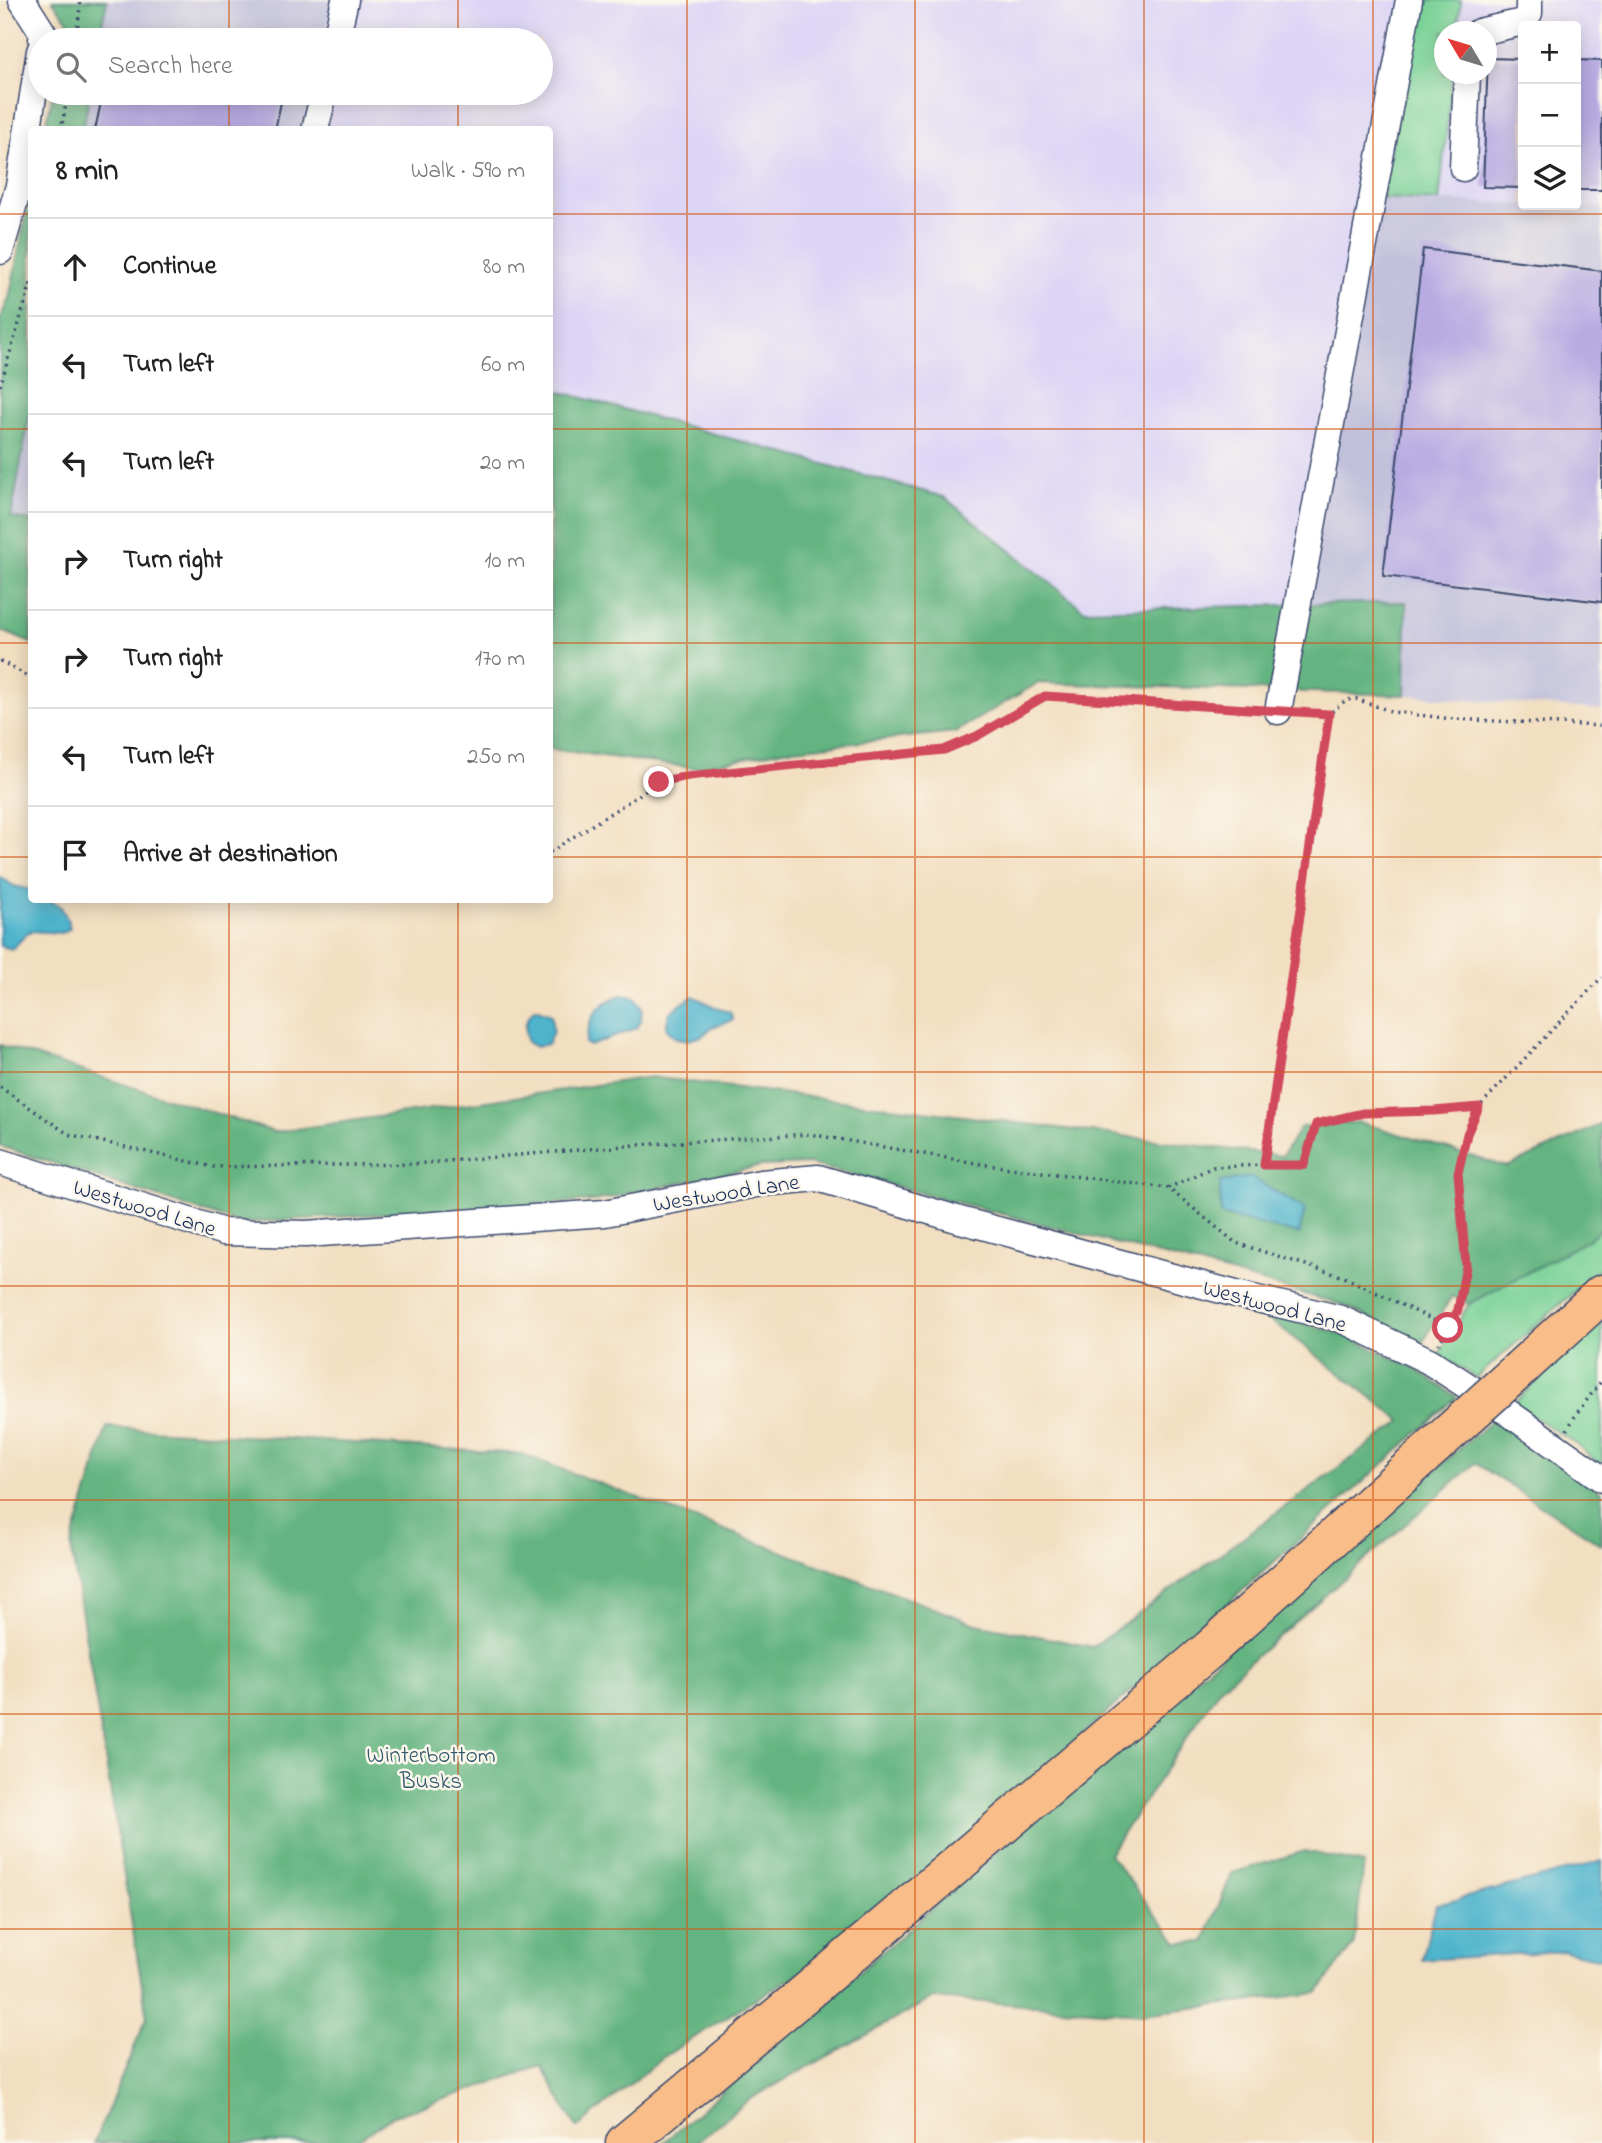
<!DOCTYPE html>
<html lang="en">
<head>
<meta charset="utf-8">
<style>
  body { margin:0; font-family:"Indie Flower",sans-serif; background:#f2f2f2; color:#222 }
  .controls { position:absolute; right:21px; top:21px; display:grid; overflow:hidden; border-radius:7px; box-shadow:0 4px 18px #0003 }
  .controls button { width:63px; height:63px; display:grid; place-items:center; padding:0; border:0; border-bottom:2px solid #e0e0e0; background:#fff; color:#222; font:35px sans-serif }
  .compass { position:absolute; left:1434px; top:21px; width:63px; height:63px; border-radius:50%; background:#fff; box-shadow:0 4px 18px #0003; rotate:308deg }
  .stop { position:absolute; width:21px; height:21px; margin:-16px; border:5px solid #d1495b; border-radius:50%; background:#fff }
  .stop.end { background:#d1495b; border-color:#fff; box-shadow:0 2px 7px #0008 }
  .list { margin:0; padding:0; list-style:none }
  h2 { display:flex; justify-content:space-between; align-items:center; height:91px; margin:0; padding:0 28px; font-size:30px }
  h2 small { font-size:23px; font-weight:400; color:#767676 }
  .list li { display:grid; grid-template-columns:46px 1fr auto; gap:21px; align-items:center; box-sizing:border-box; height:98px; padding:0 28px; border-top:2px solid #e0e0e0 }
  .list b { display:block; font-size:26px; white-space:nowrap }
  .list em { font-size:23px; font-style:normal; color:#767676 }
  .icon { flex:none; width:38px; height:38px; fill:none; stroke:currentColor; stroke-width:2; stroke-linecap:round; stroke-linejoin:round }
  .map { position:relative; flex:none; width:1602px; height:2143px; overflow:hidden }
  .search { position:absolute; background:#fff; box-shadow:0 4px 18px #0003; left:28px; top:28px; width:525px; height:77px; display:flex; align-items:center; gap:18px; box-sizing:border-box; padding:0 24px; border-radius:38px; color:#767676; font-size:26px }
  .panel { position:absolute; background:#fff; box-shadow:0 4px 18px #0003; left:28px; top:126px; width:525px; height:777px; border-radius:7px }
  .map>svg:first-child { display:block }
  .built { fill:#ddd5f6; fill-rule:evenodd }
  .industrial { fill:#c2c1dc }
  .green { fill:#7ad297; stroke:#4a807a; stroke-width:2 }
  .forest { fill:#63b480; stroke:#3f726f; stroke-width:2 }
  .water { fill:#4db4cc; stroke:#347295; stroke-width:2 }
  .building { fill:#b7abe2 }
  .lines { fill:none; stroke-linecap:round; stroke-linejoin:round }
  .minor-casing { stroke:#3b496d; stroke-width:29 }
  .highway-casing { stroke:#3b496d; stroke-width:41 }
  .path { stroke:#3b496d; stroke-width:3.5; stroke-dasharray:2 5; stroke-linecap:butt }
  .minor { stroke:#fff; stroke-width:26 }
  .highway { stroke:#f8bd88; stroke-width:38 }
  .highway-bridge-casing { stroke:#3b496d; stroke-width:41; stroke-linecap:butt }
  .highway-bridge { stroke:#f8bd88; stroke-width:38 }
  .route { stroke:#d1495b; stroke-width:9 }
  .grid { fill:none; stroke:#d45514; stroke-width:2; stroke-opacity:0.55 }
  .labels { text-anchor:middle; stroke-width:5; stroke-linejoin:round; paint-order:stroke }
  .street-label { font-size:23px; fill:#1b2f5e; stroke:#fbf7ec }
  .park-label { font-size:23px; fill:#33586c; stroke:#fbf7ec }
</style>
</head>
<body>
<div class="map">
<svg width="1602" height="2143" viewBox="0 0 1602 2143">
  <rect width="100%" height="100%" fill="#fbf7ec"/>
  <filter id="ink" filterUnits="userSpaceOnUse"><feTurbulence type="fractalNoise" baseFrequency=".0143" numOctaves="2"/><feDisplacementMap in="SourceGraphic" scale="14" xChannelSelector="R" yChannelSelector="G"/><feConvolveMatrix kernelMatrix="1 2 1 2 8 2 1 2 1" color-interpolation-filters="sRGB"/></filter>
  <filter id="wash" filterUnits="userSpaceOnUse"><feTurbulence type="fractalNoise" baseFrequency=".00686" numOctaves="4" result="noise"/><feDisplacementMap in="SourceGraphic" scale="28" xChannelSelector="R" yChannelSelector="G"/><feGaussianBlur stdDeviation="1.57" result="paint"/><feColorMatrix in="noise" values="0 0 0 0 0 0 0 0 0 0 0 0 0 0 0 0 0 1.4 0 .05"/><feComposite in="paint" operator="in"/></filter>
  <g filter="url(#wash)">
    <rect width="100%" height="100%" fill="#f2dec0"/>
    <path class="built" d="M107,0H1602V208L1382,199L1297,604L1084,610L944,497L550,389V130H83L90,93H541V40H99ZM1523,26H1576V205H1523ZM1444,32H1486V74H1444Z"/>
    <g class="industrial">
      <polygon points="107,0 334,0 324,40 99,40"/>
      <polygon points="90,93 312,93 303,129 83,130"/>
      <polygon points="1382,198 1602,208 1602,710 1405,695 1406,602 1297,604"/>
      <polygon points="31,406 31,521 11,517"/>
    </g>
    <g class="green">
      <polygon points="1418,0 1461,0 1457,31 1444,32 1444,74 1453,74 1439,201 1382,198"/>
      <polygon points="1602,1228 1602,1267 1476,1378 1439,1354 1469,1304 1585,1241"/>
      <polygon points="1602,1320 1602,1466 1575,1443 1513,1404"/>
    </g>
    <g class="forest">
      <polygon points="52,0 107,0 99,40 64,40 68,21"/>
      <polygon points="53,93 90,93 83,129 45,129"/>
      <polygon points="31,192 31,406 11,517 31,521 31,643 0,630 0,319 9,298"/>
      <polygon points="550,389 944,497 1084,610 1406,602 1405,695 1038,683 955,732 784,750 694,768 550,749"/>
      <polygon points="0,1045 275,1132 651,1077 1282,1156 1301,1127 1359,1122 1507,1167 1602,1124 1602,1228 1586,1241 1469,1304 1452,1296 1421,1345 1346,1306 1234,1274 810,1164 761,1166 594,1201 238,1223 0,1146"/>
      <polygon points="1257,1310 1342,1334 1409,1365 1457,1397 1012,1798 815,1964 739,2009 662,2058 577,2128 541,2066 391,2117 353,2143 94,2143 147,2017 71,1547 107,1427 521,1454 976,1624 1093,1647 1402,1421"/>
      <polygon points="1498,1415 1602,1492 1602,1545 1475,1463 1220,1688 1109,1854 1178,1943 1204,1942 1232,1873 1305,1851 1364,1864 1354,1944 1317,1993 1142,2014 933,1998 750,2099 695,2143 663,2143"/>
    </g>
    <g class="water">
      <path d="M0,877L14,886L31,890L32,900C59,900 62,903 70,928L62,933L30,931L12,949L0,946Z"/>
      <path d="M621,995L635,997L642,1008L641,1019L637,1028L590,1046L585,1043C590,1017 595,1005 621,995Z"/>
      <polygon points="693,996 719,1009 730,1012 733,1020 712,1027 702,1036 688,1040 674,1037 666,1028 669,1013"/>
      <path d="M535,1009L551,1015L553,1031L548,1044L536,1047L527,1042C524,1028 524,1019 535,1009Z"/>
      <polygon points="1251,1177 1305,1209 1299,1234 1221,1215 1220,1182"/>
      <polygon points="1602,1861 1602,1959 1564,1951 1422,1960 1436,1905"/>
    </g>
    <g id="blocks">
      <g class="building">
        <polygon points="1488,58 1523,59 1523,188 1483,187"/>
        <polygon points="1576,60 1602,61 1602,190 1576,190"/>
        <polygon points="103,93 283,93 275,130 95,130"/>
        <polygon points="1423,249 1602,271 1602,602 1383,576"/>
      </g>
    </g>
  </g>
  <g filter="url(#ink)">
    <use href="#blocks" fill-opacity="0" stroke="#3b496d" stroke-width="2"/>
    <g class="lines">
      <g class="minor-casing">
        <g id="minor">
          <polyline points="22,0 43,33 42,40"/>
          <polyline points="1479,32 1523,22 1529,13 1529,0"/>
          <polyline points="336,40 345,0"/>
          <polyline points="315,130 324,93"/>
          <polyline points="1463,168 1467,74"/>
          <polyline points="0,251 19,186 40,51"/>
          <polyline points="1278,711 1409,0"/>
          <polyline points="0,1162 224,1232 306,1234 605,1213 761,1183 818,1178 960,1220 1236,1294 1341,1319 1429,1361 1506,1411 1602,1479"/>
        </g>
      </g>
      <g class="highway-casing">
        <g id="highway">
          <polyline points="1521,1368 1602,1294"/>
          <polyline points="625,2143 802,1996 1210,1649 1450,1432"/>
        </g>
      </g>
      <g class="path">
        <polyline points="76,40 81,0"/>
        <polyline points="61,130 68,93"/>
        <polyline points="0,386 32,280"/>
        <polyline points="0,661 32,678"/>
        <polyline points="1299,712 1329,714"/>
        <polyline points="550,852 659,782 688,776 944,750 977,736 1046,696 1256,709"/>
        <polyline points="0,1087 68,1134 213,1167 414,1164 636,1145 809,1134 987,1165 1168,1188 1236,1243 1344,1277 1448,1327 1439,1344"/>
        <polyline points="1264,1165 1304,1165 1316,1124 1363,1113 1435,1111 1479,1107"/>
        <polyline points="1168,1188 1213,1167 1264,1165 1329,714 1346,700 1356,699 1393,712 1453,719 1602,726"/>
        <polyline points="1448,1327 1458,1310 1466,1266 1458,1173 1467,1134 1479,1107 1602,977"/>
        <polyline points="1567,1430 1577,1413 1602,1380"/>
      </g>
      <use href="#minor" class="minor"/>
      <use href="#highway" class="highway"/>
      <g class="highway-bridge-casing">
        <polyline id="highway-bridge" points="1450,1432 1521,1368"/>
      </g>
      <use href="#highway-bridge" class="highway-bridge"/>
    </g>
  </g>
  <g class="lines" filter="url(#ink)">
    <polyline class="route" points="659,782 688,776 944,750 977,736 1045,696 1329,714 1264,1165 1304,1165 1316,1124 1363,1113 1434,1111 1479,1107 1467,1134 1458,1173 1466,1266 1458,1310 1448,1328"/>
  </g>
  <path class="grid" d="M229,0V40M458,0V40M687,0V2143M915,0V2143M1144,0V2143M1373,0V2143M229,93V130M458,93V130M0,214H32M550,214H1602M0,429H32M550,429H1602M0,643H32M550,643H1602M0,857H32M550,857H1602M229,900V2143M458,900V2143M0,1072H1602M0,1286H1602M0,1500H1602M0,1714H1602M0,1929H1602"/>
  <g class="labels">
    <g class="street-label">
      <text transform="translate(726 1192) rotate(-9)" y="8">Westwood Lane</text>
      <text transform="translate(145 1207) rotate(17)" y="8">Westwood Lane</text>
      <text transform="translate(1275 1305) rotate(15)" y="8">Westwood Lane</text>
    </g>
    <g class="park-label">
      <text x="431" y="1762">Winterbottom<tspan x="431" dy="26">Busks</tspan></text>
    </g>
  </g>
</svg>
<div class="controls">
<button>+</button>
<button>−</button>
<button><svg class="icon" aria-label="layers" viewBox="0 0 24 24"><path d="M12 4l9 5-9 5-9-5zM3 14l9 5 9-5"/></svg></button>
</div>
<svg class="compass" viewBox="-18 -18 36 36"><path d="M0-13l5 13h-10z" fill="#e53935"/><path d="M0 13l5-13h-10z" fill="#767676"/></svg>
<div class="stop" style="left:1448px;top:1328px"></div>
<div class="stop end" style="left:659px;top:782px"></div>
<div class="search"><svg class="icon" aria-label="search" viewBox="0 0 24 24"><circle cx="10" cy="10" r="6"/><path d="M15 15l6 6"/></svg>Search here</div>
<section class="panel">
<h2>8 min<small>Walk · 590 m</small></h2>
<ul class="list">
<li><svg class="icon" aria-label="ahead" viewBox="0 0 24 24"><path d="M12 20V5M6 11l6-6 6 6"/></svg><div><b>Continue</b></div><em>80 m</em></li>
<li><svg class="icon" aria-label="left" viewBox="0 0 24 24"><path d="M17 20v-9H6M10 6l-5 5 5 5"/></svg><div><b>Turn left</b></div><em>60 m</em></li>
<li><svg class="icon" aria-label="left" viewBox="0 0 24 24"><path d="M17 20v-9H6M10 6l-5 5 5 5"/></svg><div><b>Turn left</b></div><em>20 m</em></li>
<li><svg class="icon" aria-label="right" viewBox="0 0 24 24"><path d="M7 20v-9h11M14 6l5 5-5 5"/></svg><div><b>Turn right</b></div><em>10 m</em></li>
<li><svg class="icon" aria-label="right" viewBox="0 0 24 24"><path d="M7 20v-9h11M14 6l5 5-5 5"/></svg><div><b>Turn right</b></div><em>170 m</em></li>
<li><svg class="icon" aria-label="left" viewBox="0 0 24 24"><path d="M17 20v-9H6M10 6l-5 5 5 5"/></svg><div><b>Turn left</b></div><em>250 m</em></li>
<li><svg class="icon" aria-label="arrive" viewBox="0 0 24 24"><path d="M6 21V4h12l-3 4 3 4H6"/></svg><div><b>Arrive at destination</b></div></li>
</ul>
</section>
</div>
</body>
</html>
